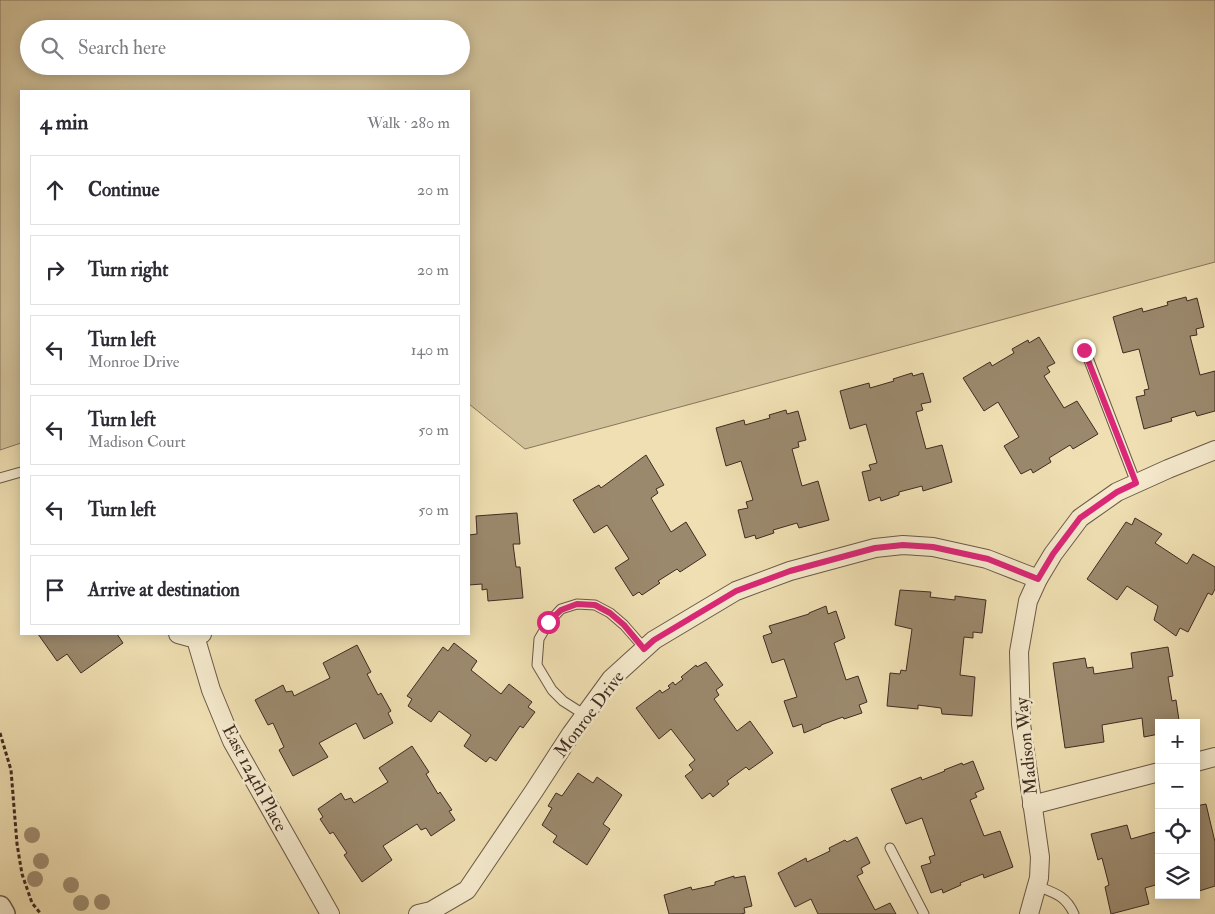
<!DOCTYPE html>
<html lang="en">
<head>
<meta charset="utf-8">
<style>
  body { margin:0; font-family:"IM FELL Double Pica",serif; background:#f7f7f7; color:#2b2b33 }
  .controls { position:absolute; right:15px; bottom:15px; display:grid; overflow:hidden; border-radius:0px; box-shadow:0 2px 12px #0003 }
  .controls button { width:45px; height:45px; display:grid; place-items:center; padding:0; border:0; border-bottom:1px solid #e1e1e2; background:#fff; color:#2b2b33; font:25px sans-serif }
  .stop { position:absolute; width:15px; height:15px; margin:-11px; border:4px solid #db2777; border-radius:50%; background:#fff }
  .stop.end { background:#db2777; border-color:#fff; box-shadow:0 1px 5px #0008 }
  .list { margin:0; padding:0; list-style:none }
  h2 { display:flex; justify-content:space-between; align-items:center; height:65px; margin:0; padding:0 20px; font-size:21px }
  h2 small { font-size:16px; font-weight:400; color:#7c7c81 }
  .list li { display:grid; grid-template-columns:32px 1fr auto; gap:15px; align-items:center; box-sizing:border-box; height:70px; margin:0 10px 10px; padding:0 10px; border:1px solid #e1e1e2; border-radius:0px }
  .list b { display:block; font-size:19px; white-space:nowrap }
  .list p { margin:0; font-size:16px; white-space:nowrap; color:#7c7c81 }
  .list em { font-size:16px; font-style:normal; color:#7c7c81 }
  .icon { flex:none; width:28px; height:28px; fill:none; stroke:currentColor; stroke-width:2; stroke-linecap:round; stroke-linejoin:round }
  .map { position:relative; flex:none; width:1215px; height:914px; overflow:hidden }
  .search { position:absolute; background:#fff; box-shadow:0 2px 12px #0003; left:20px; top:20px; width:450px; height:55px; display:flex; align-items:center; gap:12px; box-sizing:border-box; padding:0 18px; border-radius:28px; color:#7c7c81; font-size:19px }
  .panel { position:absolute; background:#fff; box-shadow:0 2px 12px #0003; left:20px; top:90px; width:450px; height:545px; border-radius:0px }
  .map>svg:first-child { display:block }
  .green { fill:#d1c19a; stroke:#88765e; fill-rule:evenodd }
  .building { fill:#9b896d; stroke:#3f2c23 }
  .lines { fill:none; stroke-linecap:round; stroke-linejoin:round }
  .service-casing { stroke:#6b5947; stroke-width:11 }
  .minor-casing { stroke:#6b5947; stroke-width:20 }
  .tertiary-casing { stroke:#6b5947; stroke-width:24 }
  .path { stroke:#3f2c23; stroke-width:3; stroke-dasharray:4 2.5; stroke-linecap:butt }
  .service { stroke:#f5eacd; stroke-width:9 }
  .minor { stroke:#f5eacd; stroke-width:18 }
  .tertiary { stroke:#f5eacd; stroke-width:21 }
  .tree { fill:#9e8d71 }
  .route { stroke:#db2777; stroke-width:6 }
  .labels { text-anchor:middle; stroke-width:5; stroke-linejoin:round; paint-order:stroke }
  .street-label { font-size:18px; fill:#3f2c23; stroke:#f5eacd }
</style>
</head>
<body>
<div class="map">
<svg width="1215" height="914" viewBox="0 0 1215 914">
  <rect width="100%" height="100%" fill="#efdfb2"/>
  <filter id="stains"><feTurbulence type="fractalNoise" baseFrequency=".004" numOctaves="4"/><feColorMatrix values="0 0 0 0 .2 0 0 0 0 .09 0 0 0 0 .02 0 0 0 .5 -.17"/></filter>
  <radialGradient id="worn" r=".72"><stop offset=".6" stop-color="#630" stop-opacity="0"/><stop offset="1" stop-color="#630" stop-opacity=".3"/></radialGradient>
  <path class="green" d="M0,0H1215V262L525,449L469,404V91H21V443L0,450ZM29,29H461V66H29Z"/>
  <g class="building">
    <polygon points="1186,297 1187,301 1197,298 1204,327 1196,329 1197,335 1190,336 1200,375 1215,371 1215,411 1197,416 1195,411 1171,418 1172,421 1144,429 1136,397 1145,395 1144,390 1149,389 1139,349 1123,353 1113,317 1142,308 1143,312 1168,305 1167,302"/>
    <polygon points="1039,337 1055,363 1047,367 1050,372 1044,376 1064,408 1077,401 1098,434 1073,449 1070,445 1049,458 1051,462 1033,473 1031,469 1021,474 1004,446 1019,437 998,402 984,411 963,378 990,362 992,366 1014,353 1012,349 1028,340 1029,343"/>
    <polygon points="912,373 913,376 923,373 931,402 921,404 923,410 916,412 926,449 942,445 952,482 923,491 922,486 899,492 899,495 881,501 880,497 869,501 862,472 871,470 869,465 877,463 866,424 850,429 840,391 869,383 870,388 894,381 893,379"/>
    <polygon points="786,410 787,414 798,411 806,440 798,442 799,447 792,449 802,486 818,481 829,520 799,528 797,523 773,530 774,533 756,539 755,535 745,538 738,510 748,508 746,502 753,500 741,461 726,466 716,428 744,420 745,425 770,418 769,415"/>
    <polygon points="646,455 664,485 656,489 658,493 651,498 671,532 686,522 706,555 680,572 677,569 658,581 660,583 642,595 639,592 633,596 615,568 629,559 607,525 594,533 573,500 599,485 601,488"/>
    <polygon points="517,513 520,544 513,544 516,567 520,567 523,598 488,601 487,589 482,590 482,584 469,585 469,535 477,534 476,516"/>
    <polygon points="1135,518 1162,534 1155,543 1187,564 1193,554 1215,567 1215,589 1212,595 1208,593 1188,632 1180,628 1176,636 1154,620 1158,606 1127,586 1117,600 1087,579 1126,522 1132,525"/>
    <polygon points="900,590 931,592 930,597 955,600 955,596 986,600 982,633 973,632 973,638 964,637 960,675 975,677 972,716 942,714 941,708 918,705 918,709 887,706 890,673 900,674 901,670 906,671 912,629 895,625"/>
    <polygon points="826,606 828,614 836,611 845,638 834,643 846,680 858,676 867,702 859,705 862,713 844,719 843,717 821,725 821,726 804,733 802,724 793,727 784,701 797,697 784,659 772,663 763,636 772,633 769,626 809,614 809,613"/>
    <polygon points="38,634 117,634 123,643 81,673 67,654 57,661"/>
    <polygon points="454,643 477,661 471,670 501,694 509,684 532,702 528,707 535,712 523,728 520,726 496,761 490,757 486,762 464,746 471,735 439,711 431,722 408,706 412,699 407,696 443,647 448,651"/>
    <polygon points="357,645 371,672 367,674 378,695 381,693 391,711 388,713 393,723 364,739 356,723 319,743 328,757 293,776 279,750 284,747 273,723 268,725 255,700 283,685 286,692 292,691 294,696 330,678 323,663"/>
    <polygon points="1168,647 1173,676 1168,677 1172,701 1176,700 1179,720 1174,721 1174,723 1159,723 1159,734 1144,737 1142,718 1102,725 1104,742 1065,748 1053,663 1085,658 1087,668 1093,667 1094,674 1133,668 1131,653"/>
    <polygon points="706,662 723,685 716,690 719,695 714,699 737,731 750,721 773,753 749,770 746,767 727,781 729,784 713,797 710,793 702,799 685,776 693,770 689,765 695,760 671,729 659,739 636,708 660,690 662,693 670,688 668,686 673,682 675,685 683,679 681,677 696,665 697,667"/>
    <polygon points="412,746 429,772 426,774 438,794 440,792 452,810 449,811 455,820 431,836 426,828 421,830 417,824 383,846 392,860 362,882 344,855 347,853 333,832 330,834 320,819 323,817 318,809 341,793 345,800 351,798 354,803 388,782 379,768"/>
    <polygon points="973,761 984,789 975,793 977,797 970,800 984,836 1000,831 1013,867 984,878 983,874 960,883 961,885 943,893 942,889 931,893 921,866 931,863 929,857 935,855 922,818 906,824 891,789 921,777 922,780 945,771 944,770 962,763 963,765"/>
    <polygon points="578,773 593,783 597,777 622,795 603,824 610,829 587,865 553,842 557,836 542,825 552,808 548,806 556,793 562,796"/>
    <polygon points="1206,804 1215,842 1215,886 1196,892 1196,806"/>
    <polygon points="1127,825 1131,839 1159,831 1159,884 1145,888 1149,904 1111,914 1105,887 1109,885 1102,858 1098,860 1091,834"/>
    <polygon points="857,837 870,863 861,868 863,873 857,876 875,910 890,903 896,914 818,914 811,899 795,907 778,873 806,858 807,862 830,851 829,848 845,840 847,842"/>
    <polygon points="734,876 734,878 745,876 752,906 744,908 745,913 741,914 669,914 664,895 691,887 692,890 715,885 715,882"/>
  </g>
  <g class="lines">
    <g class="service-casing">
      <g id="service">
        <polyline points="1085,350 1136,483"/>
        <polyline points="0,478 21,472"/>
        <polyline points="585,715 563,701 552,690 537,665 539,639 549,622 561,609 577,604 595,605 610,613 624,625 645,649"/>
        <polyline points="890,848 924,914"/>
        <path d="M1037,886C1055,893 1066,896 1074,914"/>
      </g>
    </g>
    <g class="minor-casing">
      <g id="minor">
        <polyline points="178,634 189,637 202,634"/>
        <polyline points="195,636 211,690 232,741 330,914"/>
        <polyline points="1196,762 1215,757"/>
        <polyline points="1032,805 1159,772"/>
        <polyline points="418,914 431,911 467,890 534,791 571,734 611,679 654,640 736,591 790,571 875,548 903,545 933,547 987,559 1038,579"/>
        <polyline points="1029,914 1039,878 1040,857 1021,724 1019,652 1028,601 1038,579 1053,554 1080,518 1117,492 1168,469 1215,450"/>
      </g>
    </g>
    <g class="tertiary-casing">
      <polyline id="tertiary" points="0,907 4,914"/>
    </g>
    <polyline class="path" points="0,733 11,770 17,844 22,874 32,903 41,914"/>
    <use href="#service" class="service"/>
    <use href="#minor" class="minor"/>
    <use href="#tertiary" class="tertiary"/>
  </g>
  <g class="tree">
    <circle cx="32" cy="835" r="8"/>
    <circle cx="41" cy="861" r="8"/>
    <circle cx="35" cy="879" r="8"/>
    <circle cx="71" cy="885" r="8"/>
    <circle cx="102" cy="902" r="8"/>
    <circle cx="81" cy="903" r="8"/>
  </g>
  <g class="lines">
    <polyline class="route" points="548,622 561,610 577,604 595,605 610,613 624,625 644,649 654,640 736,591 790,571 875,548 903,545 933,547 988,559 1038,579 1053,554 1080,518 1117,492 1136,483 1084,350"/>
  </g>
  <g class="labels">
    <g class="street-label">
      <text transform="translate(589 714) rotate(-53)" y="6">Monroe Drive</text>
      <text transform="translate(1026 746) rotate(-96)" y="6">Madison Way</text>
      <text transform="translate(255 778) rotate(62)" y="6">East 124th Place</text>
    </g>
  </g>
  <rect width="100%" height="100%" filter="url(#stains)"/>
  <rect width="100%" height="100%" fill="url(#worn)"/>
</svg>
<div class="controls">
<button>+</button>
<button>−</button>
<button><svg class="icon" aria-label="locate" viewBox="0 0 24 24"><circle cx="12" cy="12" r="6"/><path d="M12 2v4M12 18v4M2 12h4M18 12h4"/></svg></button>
<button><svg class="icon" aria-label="layers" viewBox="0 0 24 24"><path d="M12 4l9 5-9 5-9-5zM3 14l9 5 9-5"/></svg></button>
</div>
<div class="stop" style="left:548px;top:622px"></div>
<div class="stop end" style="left:1084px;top:350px"></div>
<div class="search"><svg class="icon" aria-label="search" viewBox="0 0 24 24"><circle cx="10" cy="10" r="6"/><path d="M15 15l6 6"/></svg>Search here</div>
<section class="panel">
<h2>4 min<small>Walk · 280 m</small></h2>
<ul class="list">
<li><svg class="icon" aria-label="ahead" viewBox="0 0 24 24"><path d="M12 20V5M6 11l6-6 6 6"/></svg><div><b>Continue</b></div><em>20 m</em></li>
<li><svg class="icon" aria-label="right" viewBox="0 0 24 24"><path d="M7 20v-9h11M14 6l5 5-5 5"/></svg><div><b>Turn right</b></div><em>20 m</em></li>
<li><svg class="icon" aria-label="left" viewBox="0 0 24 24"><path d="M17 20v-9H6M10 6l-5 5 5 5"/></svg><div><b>Turn left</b><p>Monroe Drive</p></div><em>140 m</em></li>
<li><svg class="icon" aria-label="left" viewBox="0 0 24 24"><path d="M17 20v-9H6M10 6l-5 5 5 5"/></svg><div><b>Turn left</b><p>Madison Court</p></div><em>50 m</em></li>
<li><svg class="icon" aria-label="left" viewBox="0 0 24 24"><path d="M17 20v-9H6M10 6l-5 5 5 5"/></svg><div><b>Turn left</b></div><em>50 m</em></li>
<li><svg class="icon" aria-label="arrive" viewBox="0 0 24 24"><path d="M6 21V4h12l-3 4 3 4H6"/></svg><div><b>Arrive at destination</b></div></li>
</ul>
</section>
</div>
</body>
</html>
